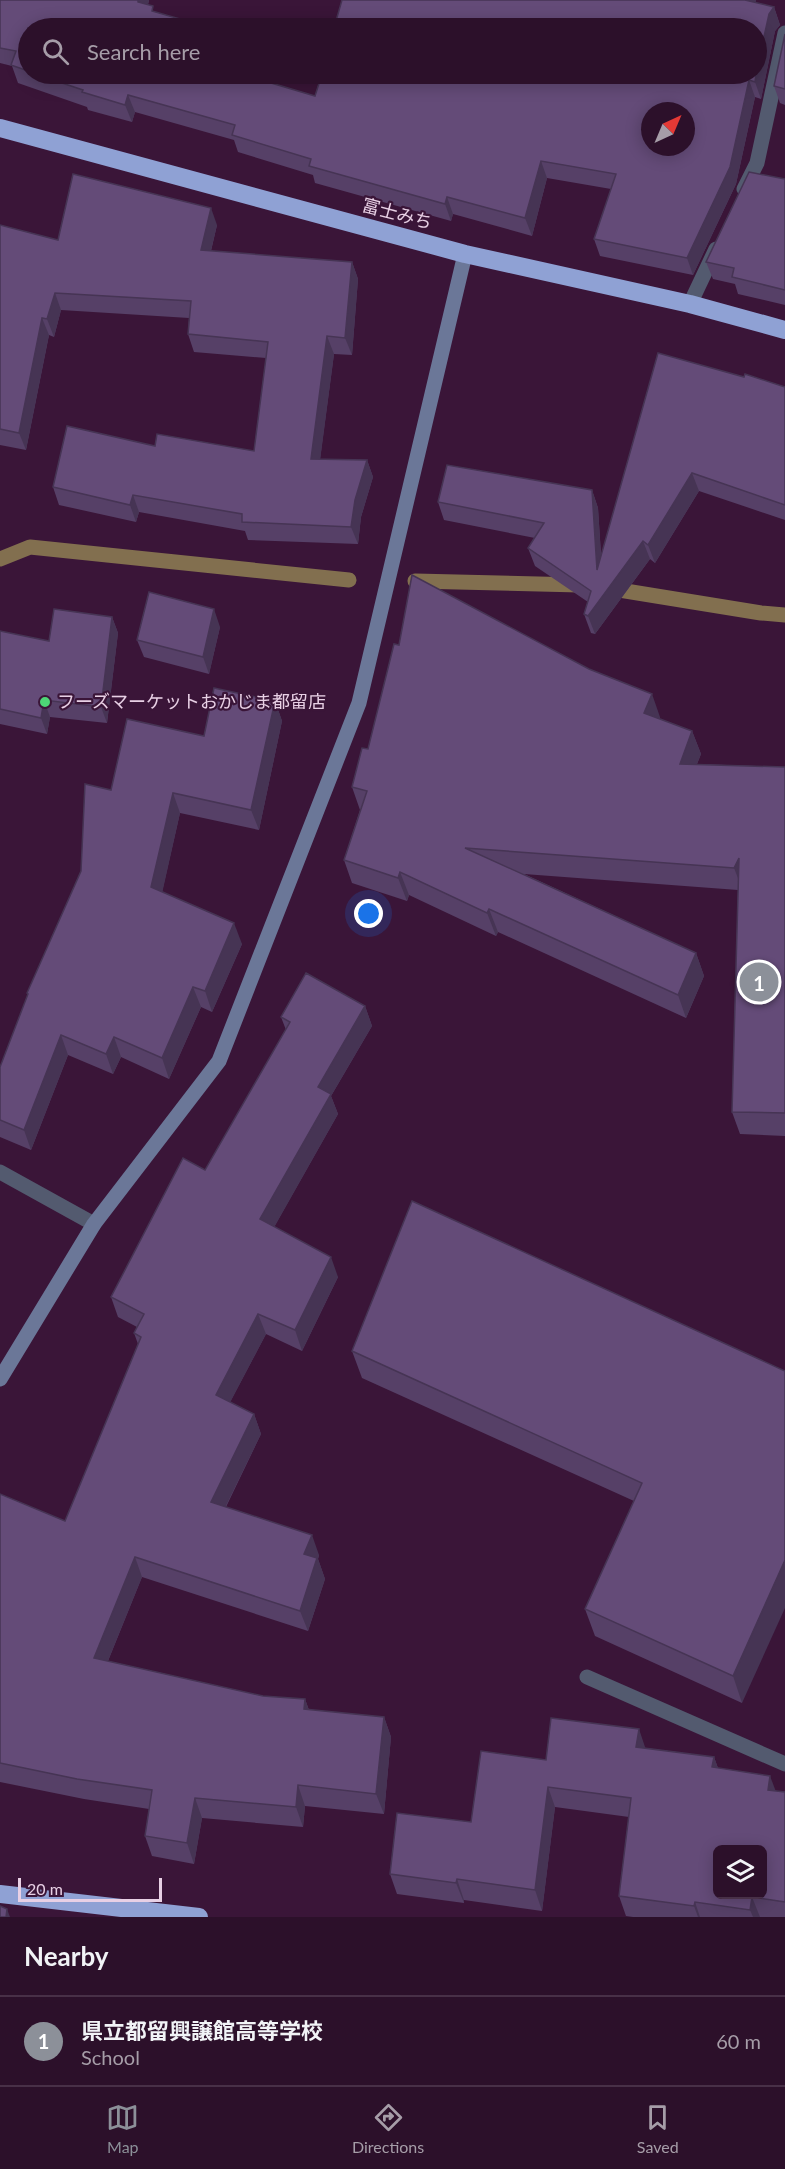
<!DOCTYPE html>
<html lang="en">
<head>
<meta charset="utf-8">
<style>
  body { margin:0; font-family:Lato,"Noto Sans JP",sans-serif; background:#341932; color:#f1f3f6 }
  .controls { position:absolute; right:18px; bottom:18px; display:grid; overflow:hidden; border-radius:9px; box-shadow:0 3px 15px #0003 }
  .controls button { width:54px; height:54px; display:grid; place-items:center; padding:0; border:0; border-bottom:2px solid #483047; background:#2c102a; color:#f1f3f6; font:30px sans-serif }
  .compass { position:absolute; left:641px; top:102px; width:54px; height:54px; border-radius:50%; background:#2c102a; box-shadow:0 3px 15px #0003; rotate:44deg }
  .scale { position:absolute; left:18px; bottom:15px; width:144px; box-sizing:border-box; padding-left:6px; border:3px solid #e8d0e5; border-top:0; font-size:16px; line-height:21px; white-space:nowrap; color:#e8d0e5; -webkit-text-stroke:4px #3a1538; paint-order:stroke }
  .you { position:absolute; left:369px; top:914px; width:21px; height:21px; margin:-15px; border:4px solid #fff; border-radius:50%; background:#1a73e8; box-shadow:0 0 0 9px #1a73e833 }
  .badge { display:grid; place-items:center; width:39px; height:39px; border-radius:50%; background:#8c9099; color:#fff; font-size:20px; font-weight:700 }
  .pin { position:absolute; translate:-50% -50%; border:3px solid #fff; box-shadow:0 2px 6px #0006 }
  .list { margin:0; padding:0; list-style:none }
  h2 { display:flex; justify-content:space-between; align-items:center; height:78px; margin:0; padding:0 24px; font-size:26px }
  h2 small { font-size:20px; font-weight:400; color:#a69da8 }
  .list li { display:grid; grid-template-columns:39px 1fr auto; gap:18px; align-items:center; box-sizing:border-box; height:90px; padding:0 24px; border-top:2px solid #483047 }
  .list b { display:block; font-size:22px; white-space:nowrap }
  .list p { margin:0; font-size:20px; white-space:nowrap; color:#a69da8 }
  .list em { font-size:20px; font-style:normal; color:#a69da8 }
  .icon { flex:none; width:33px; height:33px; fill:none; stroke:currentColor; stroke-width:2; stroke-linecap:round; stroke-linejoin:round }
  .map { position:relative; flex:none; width:785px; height:1917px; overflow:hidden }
  .search { position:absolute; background:#2c102a; box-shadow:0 3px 15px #0003; left:18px; right:18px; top:18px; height:66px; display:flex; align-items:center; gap:15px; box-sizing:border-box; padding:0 21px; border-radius:33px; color:#a69da8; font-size:22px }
  .sheet { height:168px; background:#2c102a }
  nav { display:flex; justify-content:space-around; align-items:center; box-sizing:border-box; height:84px; border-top:2px solid #483047; background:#2c102a; font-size:16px; color:#a69da8 }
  nav a { display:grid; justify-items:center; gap:3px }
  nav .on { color:#8c9099 }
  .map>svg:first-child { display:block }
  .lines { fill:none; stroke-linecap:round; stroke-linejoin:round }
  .stream { stroke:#826f4f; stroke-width:15 }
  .lane { stroke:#535a6f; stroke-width:15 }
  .street { stroke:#535a6f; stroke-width:15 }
  .secondary { stroke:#6b7798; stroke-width:15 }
  .highway { stroke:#8fa1d4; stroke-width:18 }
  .wall { fill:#564067 }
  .shaded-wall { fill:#463454 }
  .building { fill:#644b78; stroke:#463454; stroke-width:1.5; fill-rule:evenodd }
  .poi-dot { fill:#4dd676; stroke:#3a1538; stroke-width:2 }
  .labels { text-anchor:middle; stroke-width:4.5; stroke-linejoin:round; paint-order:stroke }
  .street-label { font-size:18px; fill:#e8d0e5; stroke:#3a1538 }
  .poi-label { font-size:18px; fill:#e8d0e5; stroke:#3a1538; text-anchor:start }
</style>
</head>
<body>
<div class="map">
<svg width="785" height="1917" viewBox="0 0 785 1917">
  <rect width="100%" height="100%" fill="#3a1538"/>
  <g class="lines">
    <g class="stream">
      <polyline points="0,559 30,547 349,580"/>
      <polyline points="415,581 580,585"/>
      <polyline points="607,588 761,613 785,615"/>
    </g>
    <polyline class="lane" points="587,1677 785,1764"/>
    <g class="street">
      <polyline points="744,189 757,163 785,33"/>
      <polyline points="690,304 716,249"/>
      <polyline points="0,1172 94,1224"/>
    </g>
    <polyline class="secondary" points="0,1379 94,1224 219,1061 359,703 465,254"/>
    <g class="highway">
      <polyline points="0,128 465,254 690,304 785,330"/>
      <polyline points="0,1894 199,1917"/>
    </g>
  </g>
  <g class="wall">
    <polygon points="0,0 149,0 148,5 28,28 28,74 246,74 246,75 315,96 342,0 756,0 755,3 774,7 780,25 775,31 761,99 755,97 736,184 693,275 600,256 594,239 611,189 547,178 532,236 453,214 451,221 315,183 313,175 238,152 234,140 135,112 132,122 88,110 87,107 18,83 12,66 0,63"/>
    <polygon points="785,34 785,105 780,103 774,86"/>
    <polygon points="785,179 785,305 738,294 735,284 713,279 706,262"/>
    <polygon points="0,225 58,240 217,225 211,251 352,262 358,279 352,355 334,354 320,459 367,460 373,477 361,517 358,544 248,540 245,531 139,512 136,522 59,505 53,487 155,446 254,451 266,358 194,352 188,334 189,318 61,310 54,337 49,335 26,450 0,445"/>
    <polygon points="744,377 785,387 785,520 699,491 655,563 650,559 595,634 591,633 584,614 588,602 535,566 528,548 535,538 444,520 438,502 592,490 598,508 601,554"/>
    <polygon points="112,617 118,633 107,723 50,717 47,734 0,724 0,631 49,641"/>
    <polygon points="220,627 209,674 144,657 137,640"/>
    <polygon points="275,701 282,721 259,830 180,813 162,892 242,944 212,1012 201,1007 169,1079 121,1057 113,1074 68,1055 31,1150 0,1137 0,1067 28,995 27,993 81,871 111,790 204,736"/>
    <polygon points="660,717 660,719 692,731 701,754 697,764 785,767 785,1136 740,1134 732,1112 738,890 524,874 696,953 704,976 686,1018 498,932 496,936 409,895 407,901 352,883 344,860 360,810 352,787 368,749"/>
    <polygon points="365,1006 372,1026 331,1096 338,1114 274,1227 338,1277 302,1351 266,1334 230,1402 254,1414 261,1434 226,1507 319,1555 318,1559 325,1579 308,1631 142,1577 108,1661 263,1696 305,1699 309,1710 384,1717 391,1737 384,1814 305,1806 303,1827 202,1818 194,1864 152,1856 145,1836 149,1809 84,1799 0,1782 0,1494 65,1521 138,1344 134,1333 137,1327 118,1317 111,1297 205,1170 286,1030 281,1017"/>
    <polygon points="352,1351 785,1371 742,1703 595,1636 585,1609 634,1501 362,1378"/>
    <polygon points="646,1748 714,1757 718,1768 776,1791 785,1792 785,1917 633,1917 626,1916 619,1896 629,1817 555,1807 542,1911 464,1900 464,1903 397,1894 390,1874 471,1822 546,1760"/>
  </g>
  <g class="shaded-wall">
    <polygon points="138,0 149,0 144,19 138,2"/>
    <polygon points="745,0 756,0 751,18"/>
    <polygon points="774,7 780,25 775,31 761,99 755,82 769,14"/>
    <polygon points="749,80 755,97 736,184 693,275 687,258"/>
    <polygon points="128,95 135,112 132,122 125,105"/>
    <polygon points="541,161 547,178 532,236 525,218"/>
    <polygon points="447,197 453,214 451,221 445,204"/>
    <polygon points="211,208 217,225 207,267 201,250"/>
    <polygon points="352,262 358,279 352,355 345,338"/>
    <polygon points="55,293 61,310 54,337 47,319"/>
    <polygon points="42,318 49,335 26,450 19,433"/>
    <polygon points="327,336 334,354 318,476 311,459"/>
    <polygon points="367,460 373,477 361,517 358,544 351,527 355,500"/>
    <polygon points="692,473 699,491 655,563 648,545"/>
    <polygon points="592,490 598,508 603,588 597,570"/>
    <polygon points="133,495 139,512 136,522 130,505"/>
    <polygon points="643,541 650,559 595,634 588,616"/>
    <polygon points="214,609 220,627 209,674 203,657"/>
    <polygon points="112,617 118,633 107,723 101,707"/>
    <polygon points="652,694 660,717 653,736 644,713"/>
    <polygon points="44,700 50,717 47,734 41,718"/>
    <polygon points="275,701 282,721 259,830 251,810"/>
    <polygon points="692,731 701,754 688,786 680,764"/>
    <polygon points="173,793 180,813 159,907 151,887"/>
    <polygon points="739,858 743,891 734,868"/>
    <polygon points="400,872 409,895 407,901 398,878"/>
    <polygon points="489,909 498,932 496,936 487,913"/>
    <polygon points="234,923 242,944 212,1012 205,991"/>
    <polygon points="696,953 704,976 686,1018 678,995"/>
    <polygon points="193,987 201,1007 169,1079 162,1058"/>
    <polygon points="365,1006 372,1026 331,1096 338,1114 267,1240 260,1219 318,1087"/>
    <polygon points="61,1035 68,1055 31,1150 24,1130"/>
    <polygon points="114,1037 121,1057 113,1074 106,1054"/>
    <polygon points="331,1257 338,1277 302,1351 295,1330"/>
    <polygon points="258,1314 266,1334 223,1416 216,1395"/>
    <polygon points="254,1414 261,1434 218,1522 211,1502"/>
    <polygon points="312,1535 319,1555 318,1559 325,1579 308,1631 300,1611 304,1554"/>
    <polygon points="135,1557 142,1577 101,1678 94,1658"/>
    <polygon points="785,1560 785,1608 742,1703 733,1676"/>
    <polygon points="305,1699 312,1719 304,1709"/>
    <polygon points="384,1717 391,1737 384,1814 376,1794"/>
    <polygon points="639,1729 646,1750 636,1747"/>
    <polygon points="714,1757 721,1777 712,1767"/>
    <polygon points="770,1776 778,1797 768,1790"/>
    <polygon points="298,1785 305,1806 303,1827 296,1807"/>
    <polygon points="548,1787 555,1807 542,1911 535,1890"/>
    <polygon points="195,1798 202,1818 194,1864 187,1843"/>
    <polygon points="457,1879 464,1900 464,1903 456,1883"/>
    <polygon points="752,1897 760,1917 753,1917 750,1910"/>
    <polygon points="695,1902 700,1917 698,1917 694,1906"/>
    <polygon points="7,1909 10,1917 6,1917"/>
  </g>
  <g class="building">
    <polygon points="0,0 138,0 138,2 153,6 152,11 211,28 28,28 28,71 11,65 16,51 0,48"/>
    <polygon points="342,0 745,0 774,7 769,14 756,73 756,28 334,28"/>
    <polygon points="785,34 785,89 774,86"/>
    <path d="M35,74H241L315,96L322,74H756L755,82L749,80L730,167L687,258L594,239L616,174L541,161L525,218L447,197L445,204L309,166L311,159L232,135L235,125L128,95L125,105L82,92L83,90ZM650,111H686V147H650Z"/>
    <polygon points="749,172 785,179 785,290 732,277 734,268 706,262"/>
    <polygon points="73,174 211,208 201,250 352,262 345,338 327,336 311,459 367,460 355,500 351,527 242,522 242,514 133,495 130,505 53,487 67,426 155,446 157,434 254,451 268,342 188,334 191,301 55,293 47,319 42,318 19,433 0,429 0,225 58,240"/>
    <polygon points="658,353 744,377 745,374 785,387 785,505 692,473 648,545 643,541 588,616 584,614 591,591 528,548 544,523 438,502 447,465 592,490 597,570"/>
    <polygon points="412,575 589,669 652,694 644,713 692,731 680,764 785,767 785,1113 732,1112 739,858 734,868 465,848 696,953 678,995 489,909 487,913 400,872 398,878 344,860 367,791 352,787 362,748 368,749 394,644 399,645"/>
    <polygon points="149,592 214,609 203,657 137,640"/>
    <polygon points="54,609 112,617 101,707 44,700 41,718 0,709 0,631 49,641"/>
    <polygon points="214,688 275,701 251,810 173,793 151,887 234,923 205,991 193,987 162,1058 114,1037 106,1054 61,1035 24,1130 0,1120 0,1067 28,994 27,993 81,871 85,784 111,790 127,719 204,736"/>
    <polygon points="306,973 365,1006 318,1087 331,1094 260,1219 331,1257 295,1330 258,1314 216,1395 254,1414 211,1502 312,1535 304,1554 317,1558 300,1611 135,1557 94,1658 263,1696 305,1699 304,1709 384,1717 376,1794 298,1785 296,1807 195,1798 187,1843 145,1836 152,1790 77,1779 0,1763 0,1494 65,1521 141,1337 134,1333 144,1314 111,1297 183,1158 205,1170 290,1022 281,1017"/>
    <polygon points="412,1201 785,1371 785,1560 733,1676 585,1609 642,1483 352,1351"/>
    <path d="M551,1718L639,1729L636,1747L714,1757L712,1767L770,1776L768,1790L785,1792V1902L752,1897L750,1910L695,1902L694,1906L619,1896L631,1798L548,1787L535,1890L457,1879L456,1883L390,1874L397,1813L471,1822L481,1751L546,1760ZM717,1850H762V1894H717Z"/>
    <polygon points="0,1906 7,1909 6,1917 0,1917"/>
  </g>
  <circle class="poi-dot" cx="45" cy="702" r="6"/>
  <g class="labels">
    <g class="street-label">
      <text transform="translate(397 214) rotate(15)" y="6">富士みち</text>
    </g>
    <g class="poi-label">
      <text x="57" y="708">フーズマーケットおかじま都留店</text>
    </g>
  </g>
</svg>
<div class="controls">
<button><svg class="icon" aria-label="layers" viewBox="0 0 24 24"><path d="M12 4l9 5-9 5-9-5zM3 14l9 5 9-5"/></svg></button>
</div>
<svg class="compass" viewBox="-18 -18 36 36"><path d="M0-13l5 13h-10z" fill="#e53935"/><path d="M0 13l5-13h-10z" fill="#a69da8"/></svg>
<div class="scale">20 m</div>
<div class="you"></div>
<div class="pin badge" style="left:759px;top:982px">1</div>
<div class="search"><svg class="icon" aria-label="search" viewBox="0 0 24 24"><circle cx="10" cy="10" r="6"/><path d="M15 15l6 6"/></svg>Search here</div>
</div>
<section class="sheet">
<h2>Nearby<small></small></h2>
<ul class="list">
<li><span class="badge">1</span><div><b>県立都留興譲館高等学校</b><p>School</p></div><em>60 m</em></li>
</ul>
</section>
<nav>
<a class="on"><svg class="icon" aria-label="map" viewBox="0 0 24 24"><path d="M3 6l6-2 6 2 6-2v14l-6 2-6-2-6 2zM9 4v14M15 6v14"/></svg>Map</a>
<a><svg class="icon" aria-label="directions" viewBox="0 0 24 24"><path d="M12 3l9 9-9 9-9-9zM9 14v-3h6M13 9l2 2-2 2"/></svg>Directions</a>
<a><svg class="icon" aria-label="saved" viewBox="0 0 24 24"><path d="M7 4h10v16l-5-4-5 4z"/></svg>Saved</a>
</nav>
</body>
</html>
